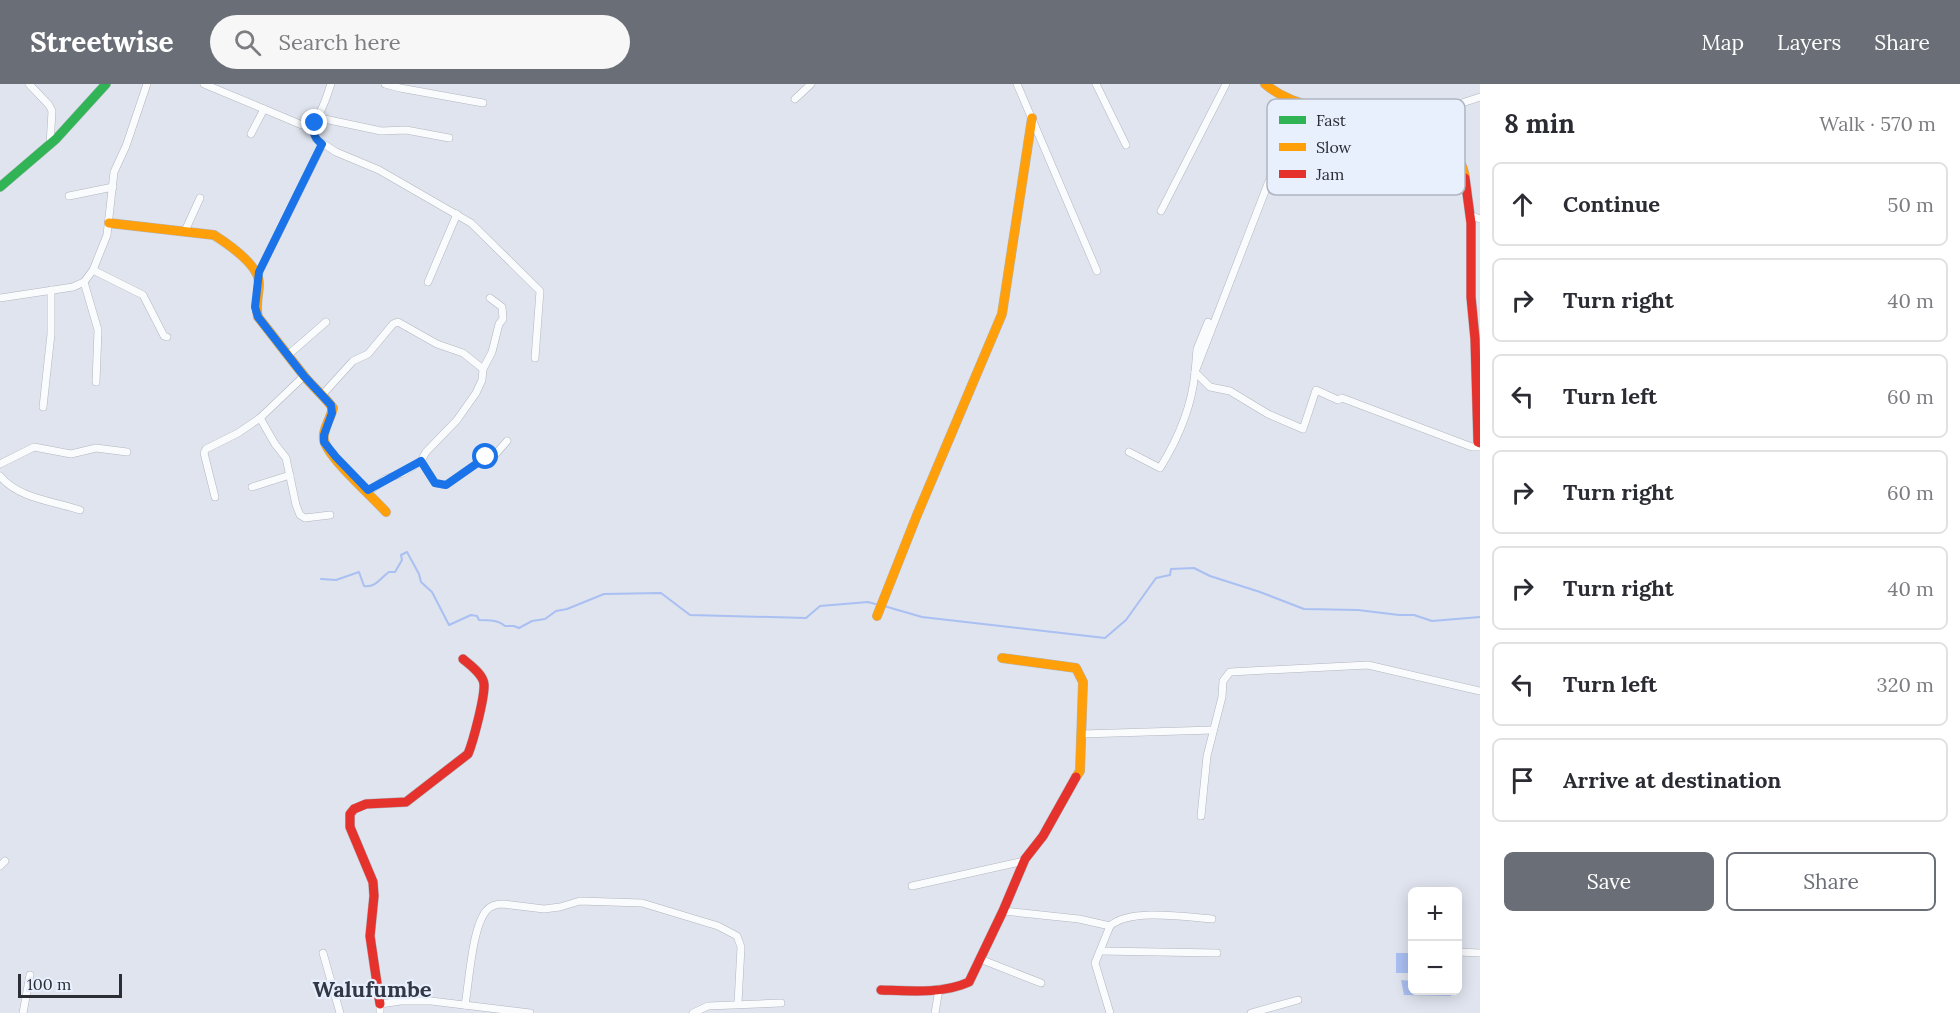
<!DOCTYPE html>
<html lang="en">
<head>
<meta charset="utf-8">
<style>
  body { margin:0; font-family:Lora,serif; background:#f7f7f7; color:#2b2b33 }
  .controls { position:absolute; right:18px; bottom:18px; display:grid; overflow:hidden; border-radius:9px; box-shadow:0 3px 15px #0003 }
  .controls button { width:54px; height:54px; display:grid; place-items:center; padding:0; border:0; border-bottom:2px solid #e1e1e2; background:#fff; color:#2b2b33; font:30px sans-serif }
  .scale { position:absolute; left:18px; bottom:15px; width:104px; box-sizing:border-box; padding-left:6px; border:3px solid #2b2e35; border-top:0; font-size:16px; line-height:21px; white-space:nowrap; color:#2b2e35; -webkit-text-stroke:4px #e8effd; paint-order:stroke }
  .stop { position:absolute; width:18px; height:18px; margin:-14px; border:4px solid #1a73e8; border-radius:50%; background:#fff }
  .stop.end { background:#1a73e8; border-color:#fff; box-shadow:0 2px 6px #0008 }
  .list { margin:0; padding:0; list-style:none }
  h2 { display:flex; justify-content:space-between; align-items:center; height:78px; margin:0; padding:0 24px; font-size:26px }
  h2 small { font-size:20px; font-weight:400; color:#7c7c81 }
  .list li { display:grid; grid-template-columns:39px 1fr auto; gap:18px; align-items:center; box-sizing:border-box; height:84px; margin:0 12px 12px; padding:0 12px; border:2px solid #e1e1e2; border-radius:9px }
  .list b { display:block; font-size:22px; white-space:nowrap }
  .list em { font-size:20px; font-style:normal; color:#7c7c81 }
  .actions { display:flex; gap:12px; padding:18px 24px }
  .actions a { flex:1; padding:14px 0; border:2px solid #6a6e76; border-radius:9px; text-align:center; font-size:21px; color:#6a6e76 }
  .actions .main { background:#6a6e76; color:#fff }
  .icon { flex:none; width:33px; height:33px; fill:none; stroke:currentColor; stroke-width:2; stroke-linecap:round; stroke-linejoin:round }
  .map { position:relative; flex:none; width:1480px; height:929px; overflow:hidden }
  header { display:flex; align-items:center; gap:36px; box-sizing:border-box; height:84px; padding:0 30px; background:#6a6e76; color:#fff }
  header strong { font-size:28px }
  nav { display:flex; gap:33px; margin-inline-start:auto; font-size:21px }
  .search { width:420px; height:54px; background:#f7f7f7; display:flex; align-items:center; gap:15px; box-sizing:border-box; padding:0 21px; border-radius:33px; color:#7c7c81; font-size:22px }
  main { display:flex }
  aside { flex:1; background:#fff }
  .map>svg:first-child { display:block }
  .water { fill:#aabff2 }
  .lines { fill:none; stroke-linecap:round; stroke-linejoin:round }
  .stream { stroke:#aabff2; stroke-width:2 }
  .street-casing { stroke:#b2b6be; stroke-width:8 }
  .fast-casing { stroke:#b2b6be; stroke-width:10 }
  .slow-casing { stroke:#b2b6be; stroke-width:10 }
  .jam-casing { stroke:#b2b6be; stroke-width:10 }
  .street { stroke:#fafbfc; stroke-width:7 }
  .fast { stroke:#30b455; stroke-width:9 }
  .slow { stroke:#ff9f0a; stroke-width:9 }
  .jam { stroke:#e5322d; stroke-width:9 }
  .route { stroke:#1a73e8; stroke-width:8 }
  .labels { text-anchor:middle; stroke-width:4.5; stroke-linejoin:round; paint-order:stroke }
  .quarter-label { font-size:22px; font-weight:bold; fill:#323846; stroke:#e8effd }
  .key { fill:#e8effd; stroke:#afb5c1; stroke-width:1.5 }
  .key-label { font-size:16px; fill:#2b2e35 }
</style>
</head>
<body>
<header>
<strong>Streetwise</strong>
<div class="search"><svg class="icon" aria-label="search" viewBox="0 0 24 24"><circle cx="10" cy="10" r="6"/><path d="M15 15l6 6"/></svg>Search here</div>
<nav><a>Map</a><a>Layers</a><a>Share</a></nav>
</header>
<main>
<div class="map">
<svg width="1480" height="929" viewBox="0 0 1480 929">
  <rect width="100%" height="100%" fill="#dfe4ee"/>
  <g class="water">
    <rect x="1396" y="869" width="16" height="20"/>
    <polygon points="1401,896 1412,897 1412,906 1450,907 1451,912 1404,911"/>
  </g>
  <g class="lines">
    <g class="stream">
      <path d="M321,495L336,496L359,488L364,502C376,504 380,494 389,488H395L402,476L401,471L407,468L419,490L421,498L432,508L449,541L471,531L477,532L479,536C489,536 498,536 505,542H514L519,544L532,537L545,535L556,527L567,525L604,510L661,509L690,531L806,534L820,522L868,518L879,521"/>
      <polyline points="884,522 922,533 1105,554 1126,536 1156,494 1170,491 1171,485 1194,484 1210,492 1260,508 1304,525 1358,526 1399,531 1414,531 1432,537 1480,533"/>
    </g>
    <g class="street-casing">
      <g id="street">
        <polyline points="29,0 49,21 52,27 50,61"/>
        <polyline points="204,0 264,25"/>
        <path d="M331,0C328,8 326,16 322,24C316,39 311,34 316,55L336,68L379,86L471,139L540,207L535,274"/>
        <polyline points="385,0 400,4 483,19"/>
        <polyline points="1017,0 1097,187"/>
        <polyline points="1096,0 1126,61"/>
        <polyline points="795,15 811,0"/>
        <polyline points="1411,29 1422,22 1459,20 1480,13"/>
        <polyline points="315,33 381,47 406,46 449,54"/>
        <polyline points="251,50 264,25 302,41 313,42"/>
        <polyline points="69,112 113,103"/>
        <polyline points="1161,127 1226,0"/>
        <polyline points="1470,131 1480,135"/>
        <polyline points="185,147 200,114"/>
        <polyline points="93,186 107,151 114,88 126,62 147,0"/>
        <polyline points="259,188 322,61"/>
        <polyline points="84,198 98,246 96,298"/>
        <polyline points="428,198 457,130"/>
        <polyline points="0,214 73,203 84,198 93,186 143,211 164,252 167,253"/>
        <polyline points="1208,238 1197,265 1195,288 1210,303 1230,307 1268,330 1303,345 1316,306 1338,316 1342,314 1472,363 1480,363"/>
        <polyline points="288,271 326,238"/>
        <polyline points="323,310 353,277 368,270 393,240 398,238 437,260 463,269 483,285"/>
        <polyline points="43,323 51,250 51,206"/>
        <polyline points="260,334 275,360 286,374 296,421 300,431 305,434 330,431"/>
        <path d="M1129,368L1160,384C1178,355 1192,322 1195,288L1288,48L1291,35L1286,16"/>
        <polyline points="421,377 435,399 446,401 486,373 493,373 507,357"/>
        <polyline points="0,380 34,363 71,370 96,364 127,368"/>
        <path d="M0,392C19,415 53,417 80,426"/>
        <polyline points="252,403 290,391"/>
        <polyline points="368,406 374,404 385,395 403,389 421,377 426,368 457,336 476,309 482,296 483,285 492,268 499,240 503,235 502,223 490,214"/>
        <polyline points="215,413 204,369 206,365 238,349 260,334 304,292"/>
        <polyline points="1082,650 1213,646"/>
        <polyline points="1201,732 1207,672 1222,613 1223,597 1230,588 1368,581 1480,607"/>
        <polyline points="0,782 5,777"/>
        <polyline points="912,802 1020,778 1025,775"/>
        <polyline points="1003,827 1079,835 1110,842"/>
        <polyline points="1100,867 1217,869"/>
        <polyline points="1458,868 1480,869"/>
        <polyline points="323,869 340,929"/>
        <polyline points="980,875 1041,899"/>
        <path d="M465,921C469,899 472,844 486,827C490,822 496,820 503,820L544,825L560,823L580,817L642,819L718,842L737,852L741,863L738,919"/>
        <polyline points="23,929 30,891"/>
        <polyline points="380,929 380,920 401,917 431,917 530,929"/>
        <polyline points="693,929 708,922 781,919"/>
        <polyline points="935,929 939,905"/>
        <path d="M1110,929L1095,879L1110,842C1130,824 1186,833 1212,835"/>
        <polyline points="1251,929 1298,916"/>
      </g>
    </g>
    <g class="fast-casing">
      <polyline id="fast" points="0,103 56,55 106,0"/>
    </g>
    <g class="slow-casing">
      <g id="slow">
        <path d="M1265,0C1297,27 1340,27 1379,28C1393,28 1408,27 1421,32C1436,38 1444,52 1452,65C1458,74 1464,83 1465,94"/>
        <path d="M109,139L214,151C228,160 259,181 259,199C259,211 255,221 258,233C274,253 289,273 305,293C314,304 324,312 333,324C331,334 322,346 324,356C328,374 372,412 386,428"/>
        <polyline points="877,532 917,431 1002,230 1032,34"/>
        <polyline points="1002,574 1076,584 1083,598 1080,687 1076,693"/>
      </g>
    </g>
    <g class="jam-casing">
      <g id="jam">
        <polyline points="1465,94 1471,139 1471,213 1475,255 1478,358 1480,359"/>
        <path d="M881,906C909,907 943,910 969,898L1003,827L1025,775L1043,752L1076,693"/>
        <path d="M380,920L370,852L374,812L373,798L350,743V730L354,725L366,720L406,718L468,670C473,658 485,613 484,600C483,590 470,581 463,575"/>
      </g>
    </g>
    <use href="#street" class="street"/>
    <use href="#fast" class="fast"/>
    <use href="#slow" class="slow"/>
    <use href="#jam" class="jam"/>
  </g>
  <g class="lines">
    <path class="route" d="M315,39C311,47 315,55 322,60L259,188L255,223L258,233L304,292L331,321L332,329L324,351V358L336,373L368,406L421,377L435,399L446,401L486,373"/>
  </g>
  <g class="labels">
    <g class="quarter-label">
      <text x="372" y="913">Walufumbe</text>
    </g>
  </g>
  <rect x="1267" y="15" width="198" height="96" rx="9" class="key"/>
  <rect x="1279" y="32" width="27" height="8" fill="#30b455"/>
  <rect x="1279" y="59" width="27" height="8" fill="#ff9f0a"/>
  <rect x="1279" y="86" width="27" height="8" fill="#e5322d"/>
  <g class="key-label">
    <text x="1316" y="42">Fast</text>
    <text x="1316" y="69">Slow</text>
    <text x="1316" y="96">Jam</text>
  </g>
</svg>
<div class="controls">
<button>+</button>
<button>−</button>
</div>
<div class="scale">100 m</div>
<div class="stop" style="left:486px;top:373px"></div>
<div class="stop end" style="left:315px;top:39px"></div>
</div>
<aside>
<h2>8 min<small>Walk · 570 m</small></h2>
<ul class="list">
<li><svg class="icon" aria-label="ahead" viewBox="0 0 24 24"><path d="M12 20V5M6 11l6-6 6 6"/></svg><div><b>Continue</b></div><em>50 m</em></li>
<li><svg class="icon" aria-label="right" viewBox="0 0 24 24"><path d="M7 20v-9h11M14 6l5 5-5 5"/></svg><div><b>Turn right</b></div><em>40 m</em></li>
<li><svg class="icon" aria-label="left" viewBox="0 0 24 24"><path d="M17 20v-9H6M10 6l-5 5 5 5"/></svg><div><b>Turn left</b></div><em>60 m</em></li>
<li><svg class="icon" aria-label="right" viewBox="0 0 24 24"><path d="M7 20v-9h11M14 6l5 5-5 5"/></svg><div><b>Turn right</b></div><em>60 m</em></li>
<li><svg class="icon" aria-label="right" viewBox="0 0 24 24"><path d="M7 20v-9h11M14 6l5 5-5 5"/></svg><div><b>Turn right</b></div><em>40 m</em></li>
<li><svg class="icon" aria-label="left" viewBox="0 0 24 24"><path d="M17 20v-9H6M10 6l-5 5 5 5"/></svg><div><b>Turn left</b></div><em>320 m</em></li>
<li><svg class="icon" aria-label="arrive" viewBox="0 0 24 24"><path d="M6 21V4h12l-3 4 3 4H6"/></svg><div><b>Arrive at destination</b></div></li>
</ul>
<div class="actions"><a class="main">Save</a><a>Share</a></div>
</aside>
</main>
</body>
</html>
